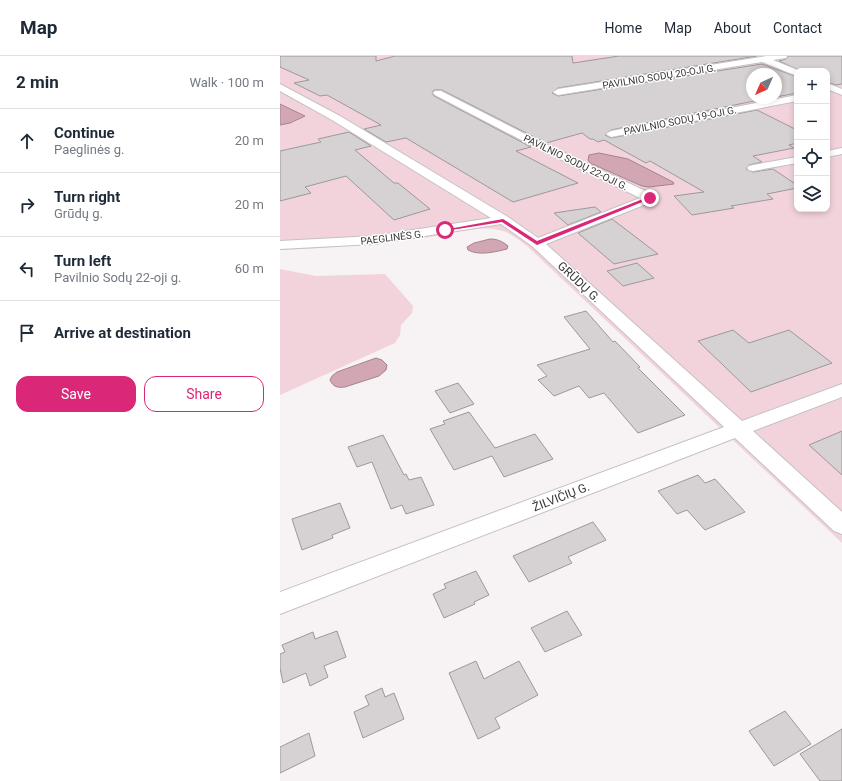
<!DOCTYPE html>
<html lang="en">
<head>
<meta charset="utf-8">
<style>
  body { margin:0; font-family:Roboto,sans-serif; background:#f6f6f7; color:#1f2937 }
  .controls { position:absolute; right:12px; top:12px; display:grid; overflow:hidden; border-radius:8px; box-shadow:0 2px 6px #0003 }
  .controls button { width:36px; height:36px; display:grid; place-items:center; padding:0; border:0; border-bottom:1px solid #e0e1e3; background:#fff; color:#1f2937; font:20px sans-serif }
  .compass { position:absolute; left:466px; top:12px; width:36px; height:36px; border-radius:50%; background:#fff; box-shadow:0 2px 6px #0003; rotate:225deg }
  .stop { position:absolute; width:12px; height:12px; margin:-9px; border:3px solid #db2777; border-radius:50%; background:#fff }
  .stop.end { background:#db2777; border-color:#fff; box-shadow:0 1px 4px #0008 }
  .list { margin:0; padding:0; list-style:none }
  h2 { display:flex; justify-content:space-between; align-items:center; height:52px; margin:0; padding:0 16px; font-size:17px }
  h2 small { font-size:13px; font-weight:400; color:#747a83 }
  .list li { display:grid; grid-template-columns:26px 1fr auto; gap:12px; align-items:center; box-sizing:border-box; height:64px; padding:0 16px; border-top:1px solid #e0e1e3 }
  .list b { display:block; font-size:15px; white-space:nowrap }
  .list p { margin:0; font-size:13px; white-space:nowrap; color:#747a83 }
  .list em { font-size:13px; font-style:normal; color:#747a83 }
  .actions { display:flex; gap:8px; padding:12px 16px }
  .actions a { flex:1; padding:9px 0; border:1px solid #db2777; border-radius:12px; text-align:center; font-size:14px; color:#db2777 }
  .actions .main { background:#db2777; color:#fff }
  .icon { flex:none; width:22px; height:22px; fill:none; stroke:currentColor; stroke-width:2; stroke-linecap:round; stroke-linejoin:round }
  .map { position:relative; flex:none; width:562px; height:725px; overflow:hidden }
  header { display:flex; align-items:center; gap:24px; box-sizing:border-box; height:56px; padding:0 20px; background:#fff; border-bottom:1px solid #e0e1e3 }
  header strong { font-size:19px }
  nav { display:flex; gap:22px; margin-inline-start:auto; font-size:14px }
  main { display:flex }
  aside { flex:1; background:#fff }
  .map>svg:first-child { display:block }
  .green { fill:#f2d3db; fill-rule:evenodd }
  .water { fill:#d2a7b3; stroke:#a4858e }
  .building { fill:#d6d1d2; stroke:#9d9899 }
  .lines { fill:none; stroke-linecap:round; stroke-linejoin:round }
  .street-casing { stroke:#c6c1c2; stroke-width:2 }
  .street { fill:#fff; fill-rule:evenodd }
  .route { fill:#db2777 }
  .labels { text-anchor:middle; stroke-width:3; stroke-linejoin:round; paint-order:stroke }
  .far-street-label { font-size:10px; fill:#393637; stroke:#fff }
  .street-label { font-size:12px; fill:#393637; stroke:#fff }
</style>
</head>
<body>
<header>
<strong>Map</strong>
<nav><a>Home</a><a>Map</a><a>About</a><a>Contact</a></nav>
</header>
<main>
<aside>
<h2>2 min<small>Walk · 100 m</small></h2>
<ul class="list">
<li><svg class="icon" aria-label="ahead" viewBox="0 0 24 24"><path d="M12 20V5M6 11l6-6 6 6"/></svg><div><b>Continue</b><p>Paeglinės g.</p></div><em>20 m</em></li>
<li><svg class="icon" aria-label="right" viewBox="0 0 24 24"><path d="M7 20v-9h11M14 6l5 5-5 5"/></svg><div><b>Turn right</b><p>Grūdų g.</p></div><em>20 m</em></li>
<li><svg class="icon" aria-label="left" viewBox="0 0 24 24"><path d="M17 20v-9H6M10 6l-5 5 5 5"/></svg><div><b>Turn left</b><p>Pavilnio Sodų 22-oji g.</p></div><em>60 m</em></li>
<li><svg class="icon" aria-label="arrive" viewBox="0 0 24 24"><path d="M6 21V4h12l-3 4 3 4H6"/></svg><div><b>Arrive at destination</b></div></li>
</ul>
<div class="actions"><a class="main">Save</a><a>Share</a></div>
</aside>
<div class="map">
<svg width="562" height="725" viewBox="0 0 562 725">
  <rect width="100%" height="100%" fill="#f7f2f3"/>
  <g class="green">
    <path d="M0,0H562V487L248,191C239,184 230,176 219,174C196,169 166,179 143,182C96,188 48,192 0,194ZM517,15H547V153H517ZM472,18H496V42H472Z"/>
    <polygon points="0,213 36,220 105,218 133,250 132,257 121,269 120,279 115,287 0,339"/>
  </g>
  <g class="water">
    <polygon points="0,48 25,60 10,67 0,69"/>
    <polygon points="319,97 348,103 393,126 394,128 369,131 362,130 310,107 308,104 309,99"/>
    <path d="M210,183C217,183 222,185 228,190L227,193C215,196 199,200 188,194L187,191L194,187Z"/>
    <path d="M96,302L102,304L107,309L106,314L99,320L65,331C58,332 53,331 50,324L52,320L57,316Z"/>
  </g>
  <g class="building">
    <polygon points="0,0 96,0 96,5 115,0 292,0 293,7 339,0 477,0 278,32 272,37 278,40 482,8 517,21 517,37 496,41 496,18 472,18 472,42 489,42 331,74 325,79 331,82 477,54 517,74 517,87 509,89 514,92 473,100 482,106 469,109 466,113 473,116 493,113 517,129 517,132 487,138 493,143 451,150 454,152 412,159 394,140 424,136 370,105 366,107 324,84 318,86 313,83 310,83 302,77 266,87 162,34 154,34 152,37 154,40 251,91 236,95 298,127 233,146 126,82 106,86 84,73 101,69 47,39 40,40 14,27 29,24 0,11"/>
    <polygon points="508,0 562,0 562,28 556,29 547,26 547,15 521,15 499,5 506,3"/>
    <polygon points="69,76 91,90 75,94 114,127 118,127 150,153 114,164 66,120 25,131 31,137 0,145 0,95 41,86 38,83"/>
    <polygon points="315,151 321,156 288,169 274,157"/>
    <polygon points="332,163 378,198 334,208 298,177"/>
    <polygon points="357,207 374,222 343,230 327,215"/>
    <polygon points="306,255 333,286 335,285 360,311 358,312 405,359 358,377 324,337 309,342 299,330 274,340 258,324 267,320 257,309 310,293 284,261"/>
    <polygon points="453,274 469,287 509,274 552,307 471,336 418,285"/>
    <polygon points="178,327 194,348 170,357 155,335"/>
    <polygon points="189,356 215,392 255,378 273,403 224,421 212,400 174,414 150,373 165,368 163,365"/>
    <polygon points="562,375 562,419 529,389"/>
    <polygon points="103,379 124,419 126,418 129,424 141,421 154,449 126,458 122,449 111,453 92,406 77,411 68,391"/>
    <polygon points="418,419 425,427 435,423 465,456 425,474 407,454 397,458 378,435"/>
    <polygon points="60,447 70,472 52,479 53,482 22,494 12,463"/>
    <polygon points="313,466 326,484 288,501 292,507 249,526 233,500"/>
    <polygon points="196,515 209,539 194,546 195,548 164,562 153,538 166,532 164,528"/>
    <polygon points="287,555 302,579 265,596 251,572"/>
    <polygon points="57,575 66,601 44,610 48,621 30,630 26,617 3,627 0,612 0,598 5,596 2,589 33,576 35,583"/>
    <polygon points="196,605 204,623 239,605 258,639 215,662 220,672 198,683 169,617"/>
    <polygon points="102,632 105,641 114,637 124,663 83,682 74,656 89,649 85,640"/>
    <polygon points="505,655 531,688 494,710 469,675"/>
    <polygon points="562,673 562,725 540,725 520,698"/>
    <polygon points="29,677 35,700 0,717 0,691"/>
  </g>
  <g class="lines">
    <g class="street-casing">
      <g id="street">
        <polygon points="487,0 507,0 506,2 493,4 520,15 517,15 517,20 482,6 278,39 273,36 278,33"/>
        <polygon points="547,27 562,33 562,39 547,33"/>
        <polygon points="0,28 60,60 228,161 258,182 360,142 245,86 155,39 153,37 155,35 161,35 253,82 374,139 376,142 374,145 266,188 462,365 562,328 562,341 473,375 562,456 562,478 554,475 455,382 0,558 0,536 444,371 252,190 221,168 94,188 0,193 0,185 94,180 211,162 52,64 0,35"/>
        <polygon points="517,39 517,45 331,81 326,78 331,75"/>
        <polygon points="562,92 562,98 547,101 547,95"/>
        <polygon points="517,101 517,107 473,115 469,114 467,112 469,110 473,109"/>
      </g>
    </g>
    <use href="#street" class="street"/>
  </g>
  <polygon class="route" points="368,141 372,142 257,189 222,166 165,175 163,174 223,163 257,185"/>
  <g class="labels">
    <g class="far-street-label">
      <text transform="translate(379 20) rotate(-9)" y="4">PAVILNIO SODŲ 20-OJI G.</text>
      <text transform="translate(400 64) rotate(-11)" y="4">PAVILNIO SODŲ 19-OJI G.</text>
      <text transform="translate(296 106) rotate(26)" y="4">PAVILNIO SODŲ 22-OJI G.</text>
      <text transform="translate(112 181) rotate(-7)" y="4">PAEGLINĖS G.</text>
    </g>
    <g class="street-label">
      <text transform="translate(299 226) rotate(43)" y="4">GRŪDŲ G.</text>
      <text transform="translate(281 441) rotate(-21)" y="4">ŽILVIČIŲ G.</text>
    </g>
  </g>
</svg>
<div class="controls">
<button>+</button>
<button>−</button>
<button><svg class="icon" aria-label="locate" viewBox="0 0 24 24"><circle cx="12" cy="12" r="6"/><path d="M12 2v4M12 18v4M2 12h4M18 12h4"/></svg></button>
<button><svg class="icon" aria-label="layers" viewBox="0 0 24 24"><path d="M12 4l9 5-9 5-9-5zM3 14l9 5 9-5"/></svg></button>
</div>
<svg class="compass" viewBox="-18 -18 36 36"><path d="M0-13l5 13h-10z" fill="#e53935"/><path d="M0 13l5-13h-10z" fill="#747a83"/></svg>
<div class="stop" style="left:165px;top:174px"></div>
<div class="stop end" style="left:370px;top:142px"></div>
</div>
</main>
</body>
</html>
